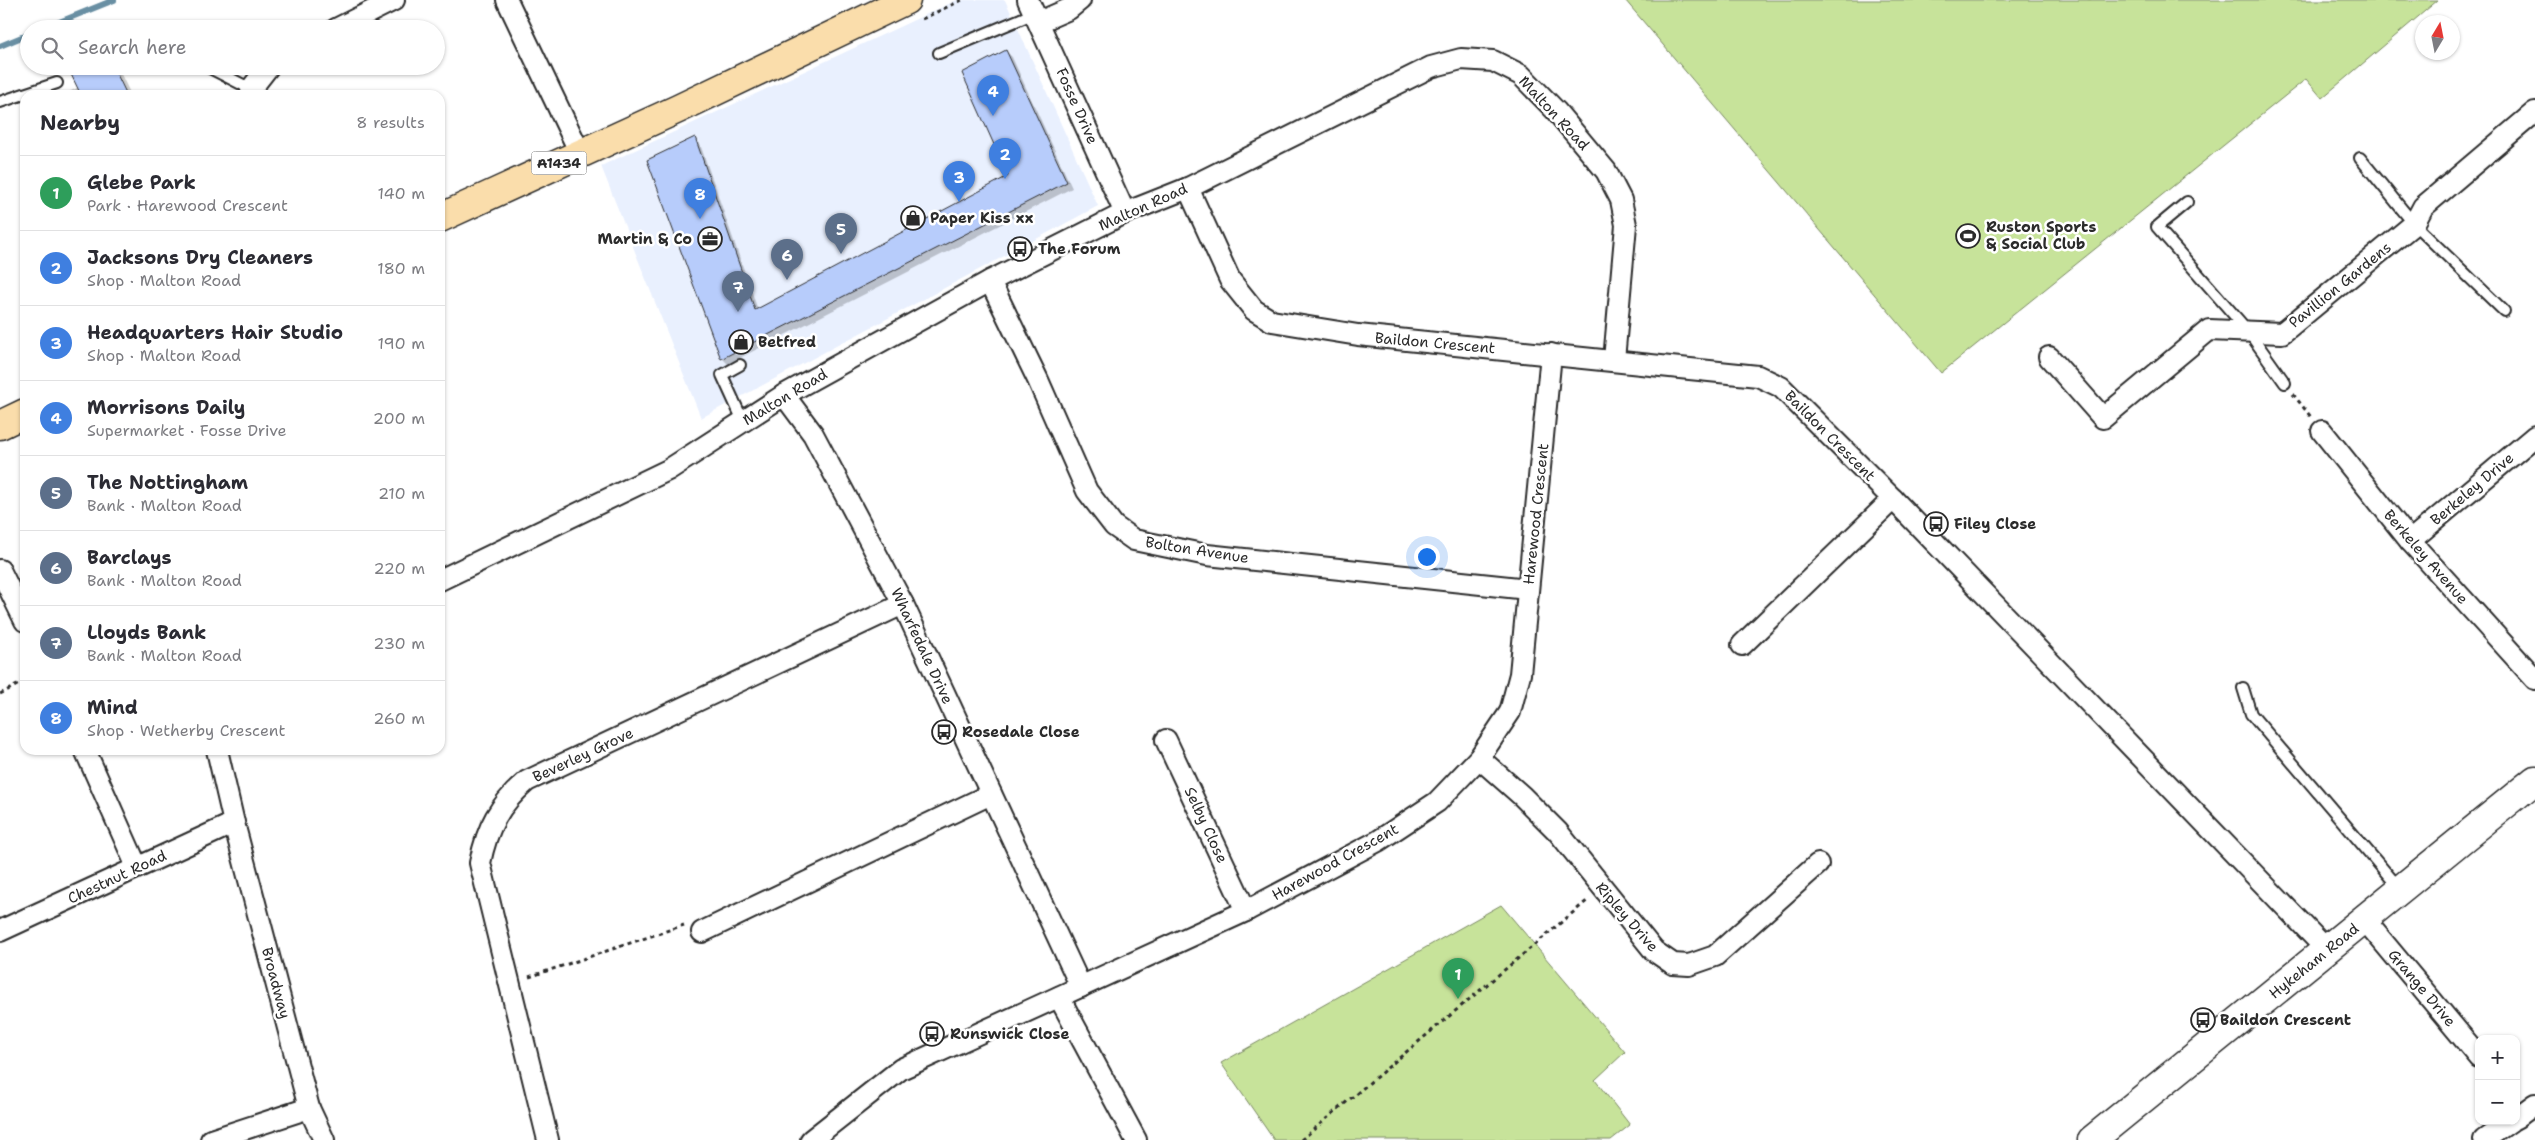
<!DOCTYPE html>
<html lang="en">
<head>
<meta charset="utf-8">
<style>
  body { margin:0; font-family:"Shantell Sans",sans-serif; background:#f7f7f7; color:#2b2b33 }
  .controls { position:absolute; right:15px; bottom:15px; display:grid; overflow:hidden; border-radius:10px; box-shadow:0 1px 4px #0004 }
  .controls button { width:45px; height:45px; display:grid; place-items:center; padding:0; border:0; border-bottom:1px solid #e1e1e2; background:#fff; color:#2b2b33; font:25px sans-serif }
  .compass { position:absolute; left:2415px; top:15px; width:45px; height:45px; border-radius:50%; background:#fff; box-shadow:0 1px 4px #0004; rotate:10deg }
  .you { position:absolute; left:1426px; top:556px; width:18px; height:18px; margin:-12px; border:4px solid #fff; border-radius:50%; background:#1a73e8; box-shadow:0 0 0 8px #1a73e833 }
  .badge { display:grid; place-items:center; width:32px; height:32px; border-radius:50%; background:#db2777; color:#fff; font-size:16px; font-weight:700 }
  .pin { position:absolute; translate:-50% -41px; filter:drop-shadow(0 1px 2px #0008) }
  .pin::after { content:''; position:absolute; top:26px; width:18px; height:15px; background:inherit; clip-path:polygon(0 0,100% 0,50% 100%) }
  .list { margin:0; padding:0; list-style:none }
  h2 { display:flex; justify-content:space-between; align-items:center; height:65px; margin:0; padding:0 20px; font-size:21px }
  h2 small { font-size:16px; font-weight:400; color:#7c7c81 }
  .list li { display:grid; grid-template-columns:32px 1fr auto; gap:15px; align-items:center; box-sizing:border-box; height:75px; padding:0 20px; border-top:1px solid #e1e1e2 }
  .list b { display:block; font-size:19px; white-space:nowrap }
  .list p { margin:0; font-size:16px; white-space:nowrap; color:#7c7c81 }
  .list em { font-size:16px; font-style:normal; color:#7c7c81 }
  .icon { flex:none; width:28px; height:28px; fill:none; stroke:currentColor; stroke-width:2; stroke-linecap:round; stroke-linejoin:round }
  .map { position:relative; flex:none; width:2535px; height:1140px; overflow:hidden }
  .search { position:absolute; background:#fff; box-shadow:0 1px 4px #0004; left:20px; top:20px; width:425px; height:55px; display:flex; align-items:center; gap:12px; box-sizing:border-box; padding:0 18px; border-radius:28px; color:#7c7c81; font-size:19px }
  .panel { position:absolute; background:#fff; box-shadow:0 1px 4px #0004; left:20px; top:90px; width:425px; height:665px; border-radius:15px }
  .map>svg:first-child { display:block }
  .built { fill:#e9f0fe }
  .green { fill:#c7e39a; stroke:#798762 }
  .shadow { fill:#0003 }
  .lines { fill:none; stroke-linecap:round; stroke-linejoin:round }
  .stream { stroke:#698fa3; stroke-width:6 }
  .building { fill:#b7ccfb; stroke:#2b2b2b }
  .lane-casing { stroke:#2b2b2b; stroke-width:14 }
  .street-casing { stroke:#2b2b2b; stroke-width:24 }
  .secondary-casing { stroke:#2b2b2b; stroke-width:31 }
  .primary-casing { stroke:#2b2b2b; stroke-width:31 }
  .path { stroke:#2b2b2b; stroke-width:3; stroke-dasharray:4 4; stroke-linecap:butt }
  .lane { stroke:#fff; stroke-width:10 }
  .street { stroke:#fff; stroke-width:20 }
  .secondary { stroke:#fff; stroke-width:28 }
  .primary { stroke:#faddab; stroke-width:28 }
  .labels { text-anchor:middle; stroke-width:5; stroke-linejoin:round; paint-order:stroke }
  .shield { fill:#fff; stroke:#6b6b6b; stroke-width:1 }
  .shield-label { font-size:14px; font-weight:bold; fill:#2b2b2b }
  .street-label { font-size:15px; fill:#2b2b2b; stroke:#fff }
  .poi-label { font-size:15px; font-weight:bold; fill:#2b2b2b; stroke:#fff; text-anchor:start }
</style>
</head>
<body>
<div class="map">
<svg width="2535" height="1140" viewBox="0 0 2535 1140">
  <rect width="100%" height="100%" fill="#fff"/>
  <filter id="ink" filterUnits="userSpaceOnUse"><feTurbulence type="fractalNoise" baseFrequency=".02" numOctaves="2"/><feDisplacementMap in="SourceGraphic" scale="10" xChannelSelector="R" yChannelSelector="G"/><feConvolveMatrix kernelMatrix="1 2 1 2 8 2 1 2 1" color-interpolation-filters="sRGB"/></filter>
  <g filter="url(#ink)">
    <polygon class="built" points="957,0 1005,0 1098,206 701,418 601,166"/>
    <g class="green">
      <polygon points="1625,0 2438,0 2322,98 2306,79 1941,373"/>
      <polygon points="1501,905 1625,1052 1595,1080 1630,1125 1611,1140 1274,1140 1221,1063"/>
    </g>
    <g class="shadow">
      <polygon points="1006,51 1012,57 1072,188 728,364 722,358 695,138 700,144 758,310 1009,177"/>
      <polygon points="69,66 117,66 131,95 63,95 79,87"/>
    </g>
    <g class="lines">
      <g class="stream">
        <polyline points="42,29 114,0"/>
        <polyline points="0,46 29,34"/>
      </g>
    </g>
    <g class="building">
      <polygon points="1006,50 1067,182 721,359 647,160 695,137 755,310 1008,176 962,73"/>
      <polygon points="67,66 113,66 127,95 81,95"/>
    </g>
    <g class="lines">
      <g class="lane-casing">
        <g id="lane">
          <polyline points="939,53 1035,13"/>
          <polyline points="206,66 251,89"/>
          <polyline points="0,102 57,83"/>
          <polyline points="2360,158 2414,224 2504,311"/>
          <polyline points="2187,202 2157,227 2248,331 2285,383"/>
          <polyline points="740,365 722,375 743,421"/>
          <polyline points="2243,688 2251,714 2400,889"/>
        </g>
      </g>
      <g class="street-casing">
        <g id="street">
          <polyline points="507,0 580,153"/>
          <polyline points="1028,0 1125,213"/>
          <polyline points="1039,22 1069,9 1080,0"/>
          <polyline points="336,29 394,0"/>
          <polyline points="251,89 269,66"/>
          <polyline points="1188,188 1230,280 1254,310 1272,321 1358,335 1758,376 1781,387 1893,499 2327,950"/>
          <polyline points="990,281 1038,380 1087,491 1114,526 1134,540 1207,555 1528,589"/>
          <polyline points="2049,357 2103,418 2209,330 2282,333 2414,224 2423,207 2535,112"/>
          <polyline points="784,395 813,434 903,604 1081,987"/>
          <polyline points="2322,431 2410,541 2535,679"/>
          <polyline points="2410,541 2535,436"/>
          <polyline points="0,570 25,621"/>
          <polyline points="440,580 668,470 784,395 990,281 1125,213 1188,188 1431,67 1461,59 1493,61 1521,75 1556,111 1606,171 1621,200 1626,225 1614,360"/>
          <polyline points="1742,645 1893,499"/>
          <polyline points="1166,740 1246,911"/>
          <polyline points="85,750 137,867"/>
          <polyline points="217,750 234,823 309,1108 324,1140"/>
          <polyline points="1479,758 1522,796 1558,832 1654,951 1673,964 1689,965 1715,956 1818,864"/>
          <polyline points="2364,919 2479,1057"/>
          <polyline points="0,931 234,823"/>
          <polyline points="702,932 991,794"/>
          <polyline points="1059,997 1136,1140"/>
          <polyline points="2516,1118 2535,1104"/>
          <polyline points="211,1140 309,1108"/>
          <path d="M548,1140L480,863C487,827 499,805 527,781L903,604"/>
          <polyline points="811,1140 901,1069 1246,911 1378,841 1437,802 1479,758 1510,712 1520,674 1551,354"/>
          <polyline points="2484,1140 2511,1121"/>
        </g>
      </g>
      <g class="secondary-casing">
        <polyline id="secondary" points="2092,1140 2535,780"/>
      </g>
      <g class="primary-casing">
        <g id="primary">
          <polyline points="440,218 678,109 906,0"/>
          <polyline points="0,425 25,413"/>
        </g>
      </g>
      <g class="path">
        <polyline points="922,19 962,0"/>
        <polyline points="2293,394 2311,417"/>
        <polyline points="0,694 25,681"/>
        <polyline points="529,977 684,925"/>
        <polyline points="1301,1140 1588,900"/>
      </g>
      <use href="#lane" class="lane"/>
      <use href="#street" class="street"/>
      <use href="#secondary" class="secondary"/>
      <use href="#primary" class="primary"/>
    </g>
  </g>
  <defs>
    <g id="shop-ring" transform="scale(1.25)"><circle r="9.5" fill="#fff" stroke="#2b2b2b" stroke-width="1.5"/><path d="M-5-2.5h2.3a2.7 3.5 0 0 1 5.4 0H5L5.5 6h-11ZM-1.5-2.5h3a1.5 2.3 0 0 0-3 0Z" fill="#2b2b2b"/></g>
    <g id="stadium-ring" transform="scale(1.25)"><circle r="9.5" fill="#fff" stroke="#2b2b2b" stroke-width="1.5"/><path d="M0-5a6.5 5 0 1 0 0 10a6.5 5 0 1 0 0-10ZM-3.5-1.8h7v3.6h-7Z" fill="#2b2b2b"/></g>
    <g id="office-ring" transform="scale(1.25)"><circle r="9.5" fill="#fff" stroke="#2b2b2b" stroke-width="1.5"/><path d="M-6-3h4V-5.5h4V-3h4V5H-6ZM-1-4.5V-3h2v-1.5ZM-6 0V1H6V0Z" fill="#2b2b2b"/></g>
    <g id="bus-ring" transform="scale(1.25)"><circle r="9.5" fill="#fff" stroke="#2b2b2b" stroke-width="1.5"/><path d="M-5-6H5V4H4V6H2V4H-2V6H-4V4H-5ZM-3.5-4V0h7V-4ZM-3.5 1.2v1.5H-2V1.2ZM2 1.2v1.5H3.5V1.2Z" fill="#2b2b2b"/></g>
  </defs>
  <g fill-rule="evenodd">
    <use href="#shop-ring" x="913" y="218"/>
    <use href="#stadium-ring" x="1968" y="236"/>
    <use href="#office-ring" x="710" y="239"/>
    <use href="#bus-ring" x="1020" y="249"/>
    <use href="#shop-ring" x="741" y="342"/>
    <use href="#bus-ring" x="1936" y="524"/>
    <use href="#bus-ring" x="944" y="732"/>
    <use href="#bus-ring" x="2203" y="1020"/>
    <use href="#bus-ring" x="932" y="1034"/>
  </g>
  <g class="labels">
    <rect class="shield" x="531.5" y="151.5" width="55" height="23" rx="4"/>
    <g class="shield-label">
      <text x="559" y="168">A1434</text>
    </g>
    <g class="street-label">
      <text transform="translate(1077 106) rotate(66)" y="5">Fosse Drive</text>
      <text transform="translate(1554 113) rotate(47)" y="5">Malton Road</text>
      <text transform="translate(1143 207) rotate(-24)" y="5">Malton Road</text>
      <text transform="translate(2340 285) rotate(-39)" y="5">Pavillion Gardens</text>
      <text transform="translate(1435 343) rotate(5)" y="5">Baildon Crescent</text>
      <text transform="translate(785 397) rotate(-31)" y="5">Malton Road</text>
      <text transform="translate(1830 436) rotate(45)" y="5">Baildon Crescent</text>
      <text transform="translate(2472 489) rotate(-40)" y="5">Berkeley Drive</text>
      <text transform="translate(1536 514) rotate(-84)" y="5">Harewood Crescent</text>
      <text transform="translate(1197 550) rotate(9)" y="5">Bolton Avenue</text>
      <text transform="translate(2426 557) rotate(49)" y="5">Berkeley Avenue</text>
      <text transform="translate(922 646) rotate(65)" y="5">Wharfedale Drive</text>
      <text transform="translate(583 755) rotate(-25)" y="5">Beverley Grove</text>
      <text transform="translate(1206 825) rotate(65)" y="5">Selby Close</text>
      <text transform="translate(1335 862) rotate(-29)" y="5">Harewood Crescent</text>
      <text transform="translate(117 877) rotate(-25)" y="5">Chestnut Road</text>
      <text transform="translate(1627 917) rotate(49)" y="5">Ripley Drive</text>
      <text transform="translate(2314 961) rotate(-39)" y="5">Hykeham Road</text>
      <text transform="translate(276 983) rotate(75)" y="5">Broadway</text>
      <text transform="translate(2422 988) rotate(50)" y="5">Grange Drive</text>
    </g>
    <g class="poi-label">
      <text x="930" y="223">Paper Kiss xx</text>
      <text x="1986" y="232">Ruston Sports<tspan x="1986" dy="17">&amp; Social Club</tspan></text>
      <text x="692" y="244" text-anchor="end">Martin &amp; Co</text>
      <text x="1038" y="254">The Forum</text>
      <text x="758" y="347">Betfred</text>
      <text x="1954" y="529">Filey Close</text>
      <text x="962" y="737">Rosedale Close</text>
      <text x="2220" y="1025">Baildon Crescent</text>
      <text x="950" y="1039">Runswick Close</text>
    </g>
  </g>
</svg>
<div class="controls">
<button>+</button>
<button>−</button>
</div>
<svg class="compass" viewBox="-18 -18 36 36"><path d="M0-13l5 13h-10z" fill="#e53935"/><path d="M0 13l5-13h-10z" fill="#7c7c81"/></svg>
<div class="you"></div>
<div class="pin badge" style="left:1458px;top:999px;background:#2e9e5b">1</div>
<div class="pin badge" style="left:1005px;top:179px;background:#3f7fe0">2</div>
<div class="pin badge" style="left:959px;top:202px;background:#3f7fe0">3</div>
<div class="pin badge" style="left:993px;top:116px;background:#3f7fe0">4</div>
<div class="pin badge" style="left:841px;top:254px;background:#5c6f8a">5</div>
<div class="pin badge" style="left:787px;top:280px;background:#5c6f8a">6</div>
<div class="pin badge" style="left:738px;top:312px;background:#5c6f8a">7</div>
<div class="pin badge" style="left:700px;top:219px;background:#3f7fe0">8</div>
<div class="search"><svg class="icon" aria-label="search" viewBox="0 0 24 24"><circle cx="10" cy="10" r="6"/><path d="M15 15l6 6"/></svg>Search here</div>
<section class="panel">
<h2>Nearby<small>8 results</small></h2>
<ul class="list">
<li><span class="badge" style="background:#2e9e5b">1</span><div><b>Glebe Park</b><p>Park · Harewood Crescent</p></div><em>140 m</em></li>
<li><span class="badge" style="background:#3f7fe0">2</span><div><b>Jacksons Dry Cleaners</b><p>Shop · Malton Road</p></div><em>180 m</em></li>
<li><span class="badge" style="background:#3f7fe0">3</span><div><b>Headquarters Hair Studio</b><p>Shop · Malton Road</p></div><em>190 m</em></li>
<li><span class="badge" style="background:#3f7fe0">4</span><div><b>Morrisons Daily</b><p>Supermarket · Fosse Drive</p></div><em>200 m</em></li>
<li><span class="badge" style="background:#5c6f8a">5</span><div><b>The Nottingham</b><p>Bank · Malton Road</p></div><em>210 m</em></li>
<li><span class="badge" style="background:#5c6f8a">6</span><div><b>Barclays</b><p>Bank · Malton Road</p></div><em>220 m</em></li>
<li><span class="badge" style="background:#5c6f8a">7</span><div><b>Lloyds Bank</b><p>Bank · Malton Road</p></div><em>230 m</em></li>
<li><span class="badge" style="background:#3f7fe0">8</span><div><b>Mind</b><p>Shop · Wetherby Crescent</p></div><em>260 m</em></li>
</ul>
</section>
</div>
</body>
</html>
